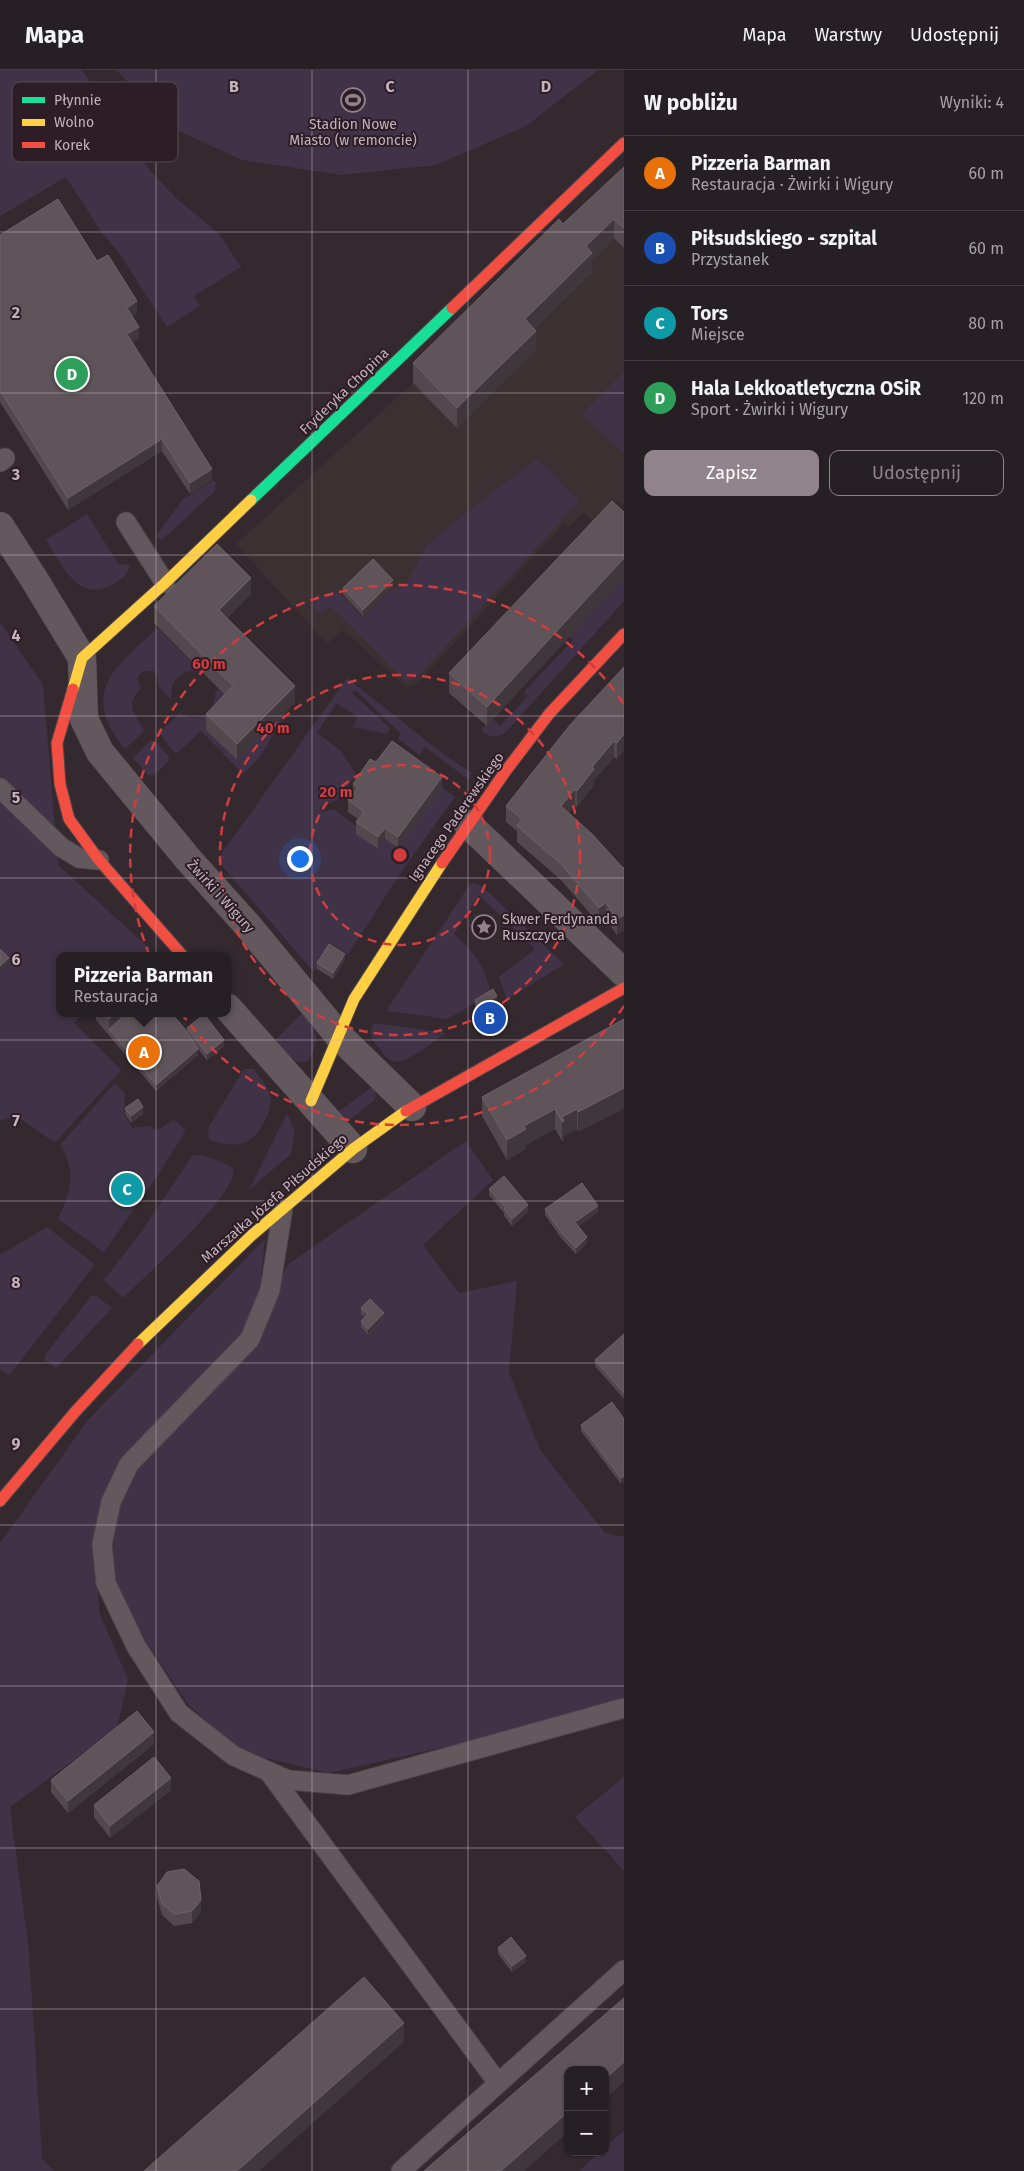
<!DOCTYPE html>
<html lang="pl">
<head>
<meta charset="utf-8">
<style>
  body { margin:0; font-family:"Fira Sans",sans-serif; background:#322c30; color:#f1f3f6 }
  .controls { position:absolute; right:15px; bottom:15px; display:grid; overflow:hidden; border-radius:10px; box-shadow:0 1px 4px #0004 }
  .controls button { width:45px; height:45px; display:grid; place-items:center; padding:0; border:0; border-bottom:1px solid #423d41; background:#261f23; color:#f1f3f6; font:25px sans-serif }
  .you { position:absolute; left:299px; top:788px; width:18px; height:18px; margin:-12px; border:4px solid #fff; border-radius:50%; background:#1a73e8; box-shadow:0 0 0 8px #1a73e833 }
  .badge { display:grid; place-items:center; width:32px; height:32px; border-radius:50%; background:#91838b; color:#fff; font-size:16px; font-weight:700 }
  .pin { position:absolute; translate:-50% -50%; border:2px solid #fff; box-shadow:0 1px 5px #0006 }
  .popup { position:absolute; left:56px; top:882px; width:175px; height:65px; box-sizing:border-box; display:grid; place-content:center; border-radius:10px; background:#261f23; filter:drop-shadow(0 1px 4px #0005); font-size:16px; white-space:nowrap; color:#a4a2a6 }
  .popup b { font-size:19px; color:#f1f3f6 }
  .popup::after { content:''; position:absolute; left:50%; top:100%; margin-left:-10px; border:10px solid transparent; border-top-color:#261f23 }
  .list { margin:0; padding:0; list-style:none }
  h2 { display:flex; justify-content:space-between; align-items:center; height:65px; margin:0; padding:0 20px; font-size:21px }
  h2 small { font-size:16px; font-weight:400; color:#a4a2a6 }
  .list li { display:grid; grid-template-columns:32px 1fr auto; gap:15px; align-items:center; box-sizing:border-box; height:75px; padding:0 20px; border-top:1px solid #423d41 }
  .list b { display:block; font-size:19px; white-space:nowrap }
  .list p { margin:0; font-size:16px; white-space:nowrap; color:#a4a2a6 }
  .list em { font-size:16px; font-style:normal; color:#a4a2a6 }
  .actions { display:flex; gap:10px; padding:15px 20px }
  .actions a { flex:1; padding:11px 0; border:1px solid #91838b; border-radius:10px; text-align:center; font-size:18px; color:#91838b }
  .actions .main { background:#91838b; color:#fff }
  .map { position:relative; flex:none; width:624px; height:2101px; overflow:hidden }
  header { display:flex; align-items:center; gap:30px; box-sizing:border-box; height:70px; padding:0 25px; background:#261f23; border-bottom:1px solid #423d41 }
  header strong { font-size:24px }
  nav { display:flex; gap:28px; margin-inline-start:auto; font-size:18px }
  main { display:flex }
  aside { flex:1; background:#261f23 }
  .map>svg:first-child { display:block }
  .medical { fill:#3c3132 }
  .green { fill:#413347 }
  .lines { fill:none; stroke-linecap:round; stroke-linejoin:round }
  .lane-casing { stroke:#4d4549; stroke-width:21 }
  .street-casing { stroke:#4d4549; stroke-width:29 }
  .fast-casing { stroke:#4d4549; stroke-width:13 }
  .slow-casing { stroke:#4d4549; stroke-width:13 }
  .jam-casing { stroke:#4d4549; stroke-width:13 }
  .lane { stroke:#62585e; stroke-width:19 }
  .street { stroke:#62585e; stroke-width:28 }
  .fast { stroke:#16e098; stroke-width:11 }
  .slow { stroke:#ffcf43; stroke-width:11 }
  .jam { stroke:#f24e42; stroke-width:11 }
  .wall { fill:#52484e }
  .shaded-wall { fill:#40373d }
  .building { fill:#5e545a; stroke:#6e626a }
  .grid { fill:none; stroke:#c4b3bd; stroke-width:1; stroke-opacity:0.55 }
  .ring { fill:none; stroke:#d33d3e; stroke-width:2.5; stroke-dasharray:9 6 }
  .labels { text-anchor:middle; stroke-width:4; stroke-linejoin:round; paint-order:stroke }
  .poi-label { font-size:14px; fill:#c4b3bd; stroke:#2d1d26 }
  .street-label { font-size:14px; fill:#c4b3bd; stroke:#2d1d26 }
  .key { fill:#2d1d26; stroke:#5a4a53; stroke-width:1 }
  .key-label { font-size:14px; fill:#c4b3bd }
  .grid-label { font-size:16px; text-anchor:middle; font-weight:bold; fill:#c4b3bd; stroke:#2d1d26; stroke-width:4; stroke-linejoin:round; paint-order:stroke }
  .centre { fill:#d33d3e; stroke:#2d1d26; stroke-width:2.5 }
  .ring-label { font-size:15px; text-anchor:middle; font-weight:bold; fill:#d33d3e; stroke:#2d1d26; stroke-width:4; stroke-linejoin:round; paint-order:stroke }
</style>
</head>
<body>
<header>
<strong>Mapa</strong>
<nav><a>Mapa</a><a>Warstwy</a><a>Udostępnij</a></nav>
</header>
<main>
<div class="map">
<svg width="624" height="2101" viewBox="0 0 624 2101">
  <rect width="100%" height="100%" fill="#33292f"/>
  <polygon class="medical" points="624,116 624,436 618,431 596,454 584,442 568,457 564,453 418,613 407,618 343,560 327,574 236,474 413,313 559,169"/>
  <g class="green">
    <polygon points="0,0 82,0 149,99 176,128 219,164 241,197 194,226 200,236 167,257 117,180 102,163 66,107 0,146"/>
    <polygon points="116,0 598,0 526,56 436,95 341,105 242,90 175,59"/>
    <polygon points="624,302 624,384 582,344"/>
    <polygon points="538,389 579,431 416,608 406,611 330,536 320,544 312,535 323,524 337,521 363,548 394,518 405,516 427,475 490,424"/>
    <polygon points="214,410 216,413 215,421 162,470 156,466 183,429"/>
    <path d="M87,444L119,495L128,494L130,496C128,505 119,511 111,515C78,534 61,493 46,470Z"/>
    <path d="M624,504V531L506,662C497,669 489,667 481,660L492,648L500,656L528,626L524,622L573,570L567,566Z"/>
    <polygon points="0,552 43,615 58,795 150,879 143,886 60,886 60,943 84,943 74,953 121,1000 55,1073 18,1047 0,1050"/>
    <path d="M158,558L203,603C182,596 168,611 172,631L158,615V608L154,601C145,600 141,601 137,609L141,618C122,638 138,645 144,661L125,679C78,622 116,596 158,558Z"/>
    <polygon points="347,608 446,686 472,703 468,709 425,677 420,685 398,669 400,663 355,620 352,623 390,658 387,664 352,657 358,647 336,633 317,663 341,681 356,704 339,729 319,738 323,742 334,739 358,758 355,762 376,778 384,768 397,777 442,717 455,727 401,802 348,885 332,874 314,902 217,790"/>
    <path d="M219,619L233,633L237,690L288,639L261,686L243,704L201,661L177,683L174,682L159,663L180,643C198,655 217,643 215,622Z"/>
    <polygon points="151,670 155,671 169,687 169,691 154,705 148,705 133,688"/>
    <path d="M470,814H477L484,818L564,894L507,930L499,907L535,879L479,825L454,864C477,887 483,891 491,923L448,949L386,941Z"/>
    <path d="M302,943C319,963 320,969 308,991C292,996 284,982 274,971Z"/>
    <path d="M375,953L446,963C435,970 405,996 392,991C386,988 380,979 376,974C370,966 369,961 375,953Z"/>
    <path d="M244,999H254C260,1008 270,1019 271,1030C271,1038 268,1045 264,1052C251,1078 234,1078 209,1070L208,1058Z"/>
    <path d="M115,1013L125,1023L124,1044L132,1058L149,1056L157,1060L174,1050L186,1060L156,1108L104,1182L58,1149C71,1120 77,1103 60,1075Z"/>
    <polygon points="372,1017 376,1021 375,1030 349,1050 345,1051 334,1045"/>
    <polygon points="287,1043 295,1062 291,1084 249,1120"/>
    <polygon points="466,1071 493,1110 423,1175 459,1223 517,1211 509,1302 540,1380 605,1463 624,1467 624,1630 533,1657 329,1703 240,1682 188,1634 146,1571 112,1511 110,1471 116,1438 139,1397 257,1274 287,1195"/>
    <path d="M193,1085C207,1085 220,1091 233,1098C241,1122 143,1208 123,1228L104,1210L139,1165Z"/>
    <polygon points="47,1157 93,1193 93,1197 12,1302 9,1305 0,1299 0,1185"/>
    <polygon points="265,1169 259,1226 236,1275 120,1388 96,1465 99,1542 128,1609 117,1658 10,1737 29,1882 42,2088 54,2101 0,2101 0,1473 88,1350"/>
    <polygon points="95,1225 112,1238 56,1298 45,1290 45,1285 91,1226"/>
    <polygon points="624,1707 624,1801 575,1747"/>
    <polygon points="624,2061 624,2101 579,2101 600,2082 605,2082 605,2077"/>
  </g>
  <g class="lines">
    <g class="lane-casing">
      <g id="lane">
        <polyline points="0,392 5,388"/>
        <polyline points="126,452 165,513"/>
        <polyline points="0,718 61,777 79,788 99,790"/>
        <polyline points="283,1138 270,1220 250,1269 129,1394 111,1432 102,1474 106,1513 136,1576 179,1643 234,1686 288,1710 348,1715 624,1638"/>
        <polyline points="269,1702 498,2013"/>
        <polyline points="401,2101 624,1900"/>
      </g>
    </g>
    <g class="street-casing">
      <g id="street">
        <polyline points="0,456 34,509 82,588 84,649 100,682 188,789 249,857 339,966 412,1037"/>
        <polyline points="468,754 624,903"/>
        <polyline points="228,938 353,1079"/>
      </g>
    </g>
    <g class="fast-casing">
      <polyline id="fast" points="251,430 452,238"/>
    </g>
    <g class="slow-casing">
      <g id="slow">
        <polyline points="73,619 82,588 165,513 251,430"/>
        <polyline points="311,1031 354,929 442,793"/>
        <polyline points="138,1274 252,1165 353,1079 406,1041"/>
      </g>
    </g>
    <g class="jam-casing">
      <g id="jam">
        <polyline points="452,238 624,73"/>
        <polyline points="73,619 57,673 60,714 69,749 99,790 183,886"/>
        <polyline points="442,793 505,702 549,644 624,564"/>
        <polyline points="406,1041 624,918"/>
        <polyline points="0,1431 75,1342 138,1274"/>
      </g>
    </g>
    <use href="#lane" class="lane"/>
    <use href="#street" class="street"/>
    <use href="#fast" class="fast"/>
    <use href="#slow" class="slow"/>
    <use href="#jam" class="jam"/>
  </g>
  <g class="wall">
    <polygon points="624,97 624,178 614,168 592,190 592,202 534,259 536,280 457,358 413,313 413,293"/>
    <polygon points="0,165 97,191 137,243 132,246 139,268 132,272 212,410 190,424 162,381 68,440 0,332"/>
    <polygon points="612,431 487,656 449,623 449,603"/>
    <polygon points="393,516 363,546 343,524 343,518"/>
    <polygon points="251,524 227,548 295,632 237,690 206,660 206,644 225,625 154,553 154,536"/>
    <polygon points="624,597 624,680 617,689 614,687 594,710 594,715 577,737 575,735 568,743 623,798 617,865 606,849 599,854 561,810 517,772 517,761 506,752 506,736"/>
    <polygon points="376,692 442,719 398,778 385,769 378,779 356,764 356,752 358,749 348,742 348,730 353,725 353,714"/>
    <polygon points="345,890 333,909 317,899 317,893"/>
    <polygon points="475,930 497,932 479,943 475,936"/>
    <polygon points="96,943 171,943 187,961 187,958 224,976 207,990 198,979 198,985 156,1021 96,950"/>
    <polygon points="624,949 624,1038 578,1062 577,1059 564,1066 564,1071 562,1071 555,1059 526,1075 526,1079 507,1090 482,1046 482,1027"/>
    <polygon points="125,1038 143,1044 131,1053 125,1044"/>
    <polygon points="489,1119 528,1142 512,1156 504,1146 504,1143 489,1125"/>
    <polygon points="545,1139 598,1142 578,1156 587,1173 576,1184 561,1168 545,1145"/>
    <polygon points="361,1238 384,1249 368,1265 361,1257 361,1251 365,1247 361,1244"/>
    <polygon points="624,1264 624,1329 595,1296 595,1290"/>
    <polygon points="624,1349 621,1414 581,1361 581,1355"/>
    <polygon points="154,1674 68,1743 51,1722 51,1710"/>
    <polygon points="171,1720 110,1768 94,1747 94,1735"/>
    <polygon points="157,1816 201,1841 192,1853 174,1856 162,1845 157,1827"/>
    <polygon points="498,1878 526,1892 512,1902 498,1884"/>
  </g>
  <g class="shaded-wall">
    <polygon points="614,149 614,168 592,190 592,202 525,269 525,249 586,176"/>
    <polygon points="137,231 137,243 127,250 127,238"/>
    <polygon points="139,257 139,268 127,276 127,264"/>
    <polygon points="536,261 536,280 457,358 457,338"/>
    <polygon points="162,369 162,381 68,440 68,428"/>
    <polygon points="212,399 212,410 190,424 190,413"/>
    <polygon points="624,488 624,508 487,656 487,637"/>
    <polygon points="251,508 251,524 219,556 219,540"/>
    <polygon points="393,510 393,516 363,546 363,540"/>
    <polygon points="295,616 295,632 237,690 237,674"/>
    <polygon points="624,664 624,680 617,689 617,673"/>
    <polygon points="614,671 614,687 594,710 594,715 577,737 577,721 592,697"/>
    <polygon points="442,707 442,719 398,778 398,767"/>
    <polygon points="575,719 575,735 561,752 561,736"/>
    <polygon points="385,758 385,769 378,779 378,767"/>
    <polygon points="606,833 606,849 599,854 599,838"/>
    <polygon points="624,845 624,861 617,865 617,849"/>
    <polygon points="345,884 345,890 333,909 333,903"/>
    <polygon points="9,888 9,894 0,902 0,896"/>
    <polygon points="497,926 497,932 479,943 479,937"/>
    <polygon points="115,943 134,943 109,959 109,949"/>
    <polygon points="224,970 224,976 207,990 207,984"/>
    <polygon points="198,979 198,985 156,1021 156,1015"/>
    <polygon points="624,1018 624,1038 578,1062 578,1042"/>
    <polygon points="143,1037 143,1044 131,1053 131,1046"/>
    <polygon points="555,1039 555,1059 526,1075 526,1079 507,1090 507,1070 524,1056"/>
    <polygon points="577,1039 577,1059 564,1066 564,1071 562,1071 562,1047"/>
    <polygon points="528,1135 528,1142 512,1156 512,1149"/>
    <polygon points="598,1136 598,1142 575,1159 575,1152"/>
    <polygon points="587,1167 587,1173 576,1184 576,1178"/>
    <polygon points="384,1243 384,1249 368,1265 368,1259"/>
    <polygon points="624,1406 624,1412 621,1414 621,1408"/>
    <polygon points="154,1662 154,1674 68,1743 68,1731"/>
    <polygon points="171,1708 171,1720 110,1768 110,1756"/>
    <polygon points="201,1830 201,1841 192,1853 192,1841"/>
    <polygon points="526,1886 526,1892 512,1902 512,1896"/>
    <polygon points="404,1953 404,1972 259,2101 237,2101"/>
    <polygon points="624,1992 624,2012 605,2029 605,2009"/>
    <polygon points="568,2042 568,2062 524,2101 501,2101"/>
  </g>
  <g class="building">
    <polygon points="624,97 624,158 614,149 586,176 592,183 525,249 536,261 457,338 413,293 559,149 563,154"/>
    <polygon points="58,129 97,191 108,185 137,231 127,238 139,257 127,264 212,399 190,413 162,369 68,428 0,320 0,165"/>
    <polygon points="612,431 624,442 624,488 487,637 449,603"/>
    <polygon points="217,474 251,508 219,540 295,616 237,674 206,644 233,616 154,536"/>
    <polygon points="373,489 393,510 363,540 343,518"/>
    <polygon points="624,597 624,664 617,673 614,671 592,697 594,699 577,721 575,719 561,736 592,764 623,798 624,797 624,845 617,849 606,833 599,838 561,794 517,756 522,749 506,736 570,655"/>
    <polygon points="392,671 442,707 398,767 385,758 378,767 356,752 364,742 348,730 358,718 353,714 370,689 376,692"/>
    <polygon points="329,874 345,884 333,903 317,893"/>
    <polygon points="0,879 9,888 0,896"/>
    <polygon points="493,919 497,926 479,937 475,930"/>
    <polygon points="103,943 115,943 109,949"/>
    <polygon points="127,943 171,943 185,959 198,979 156,1015 109,959"/>
    <polygon points="204,944 224,970 207,984 187,958"/>
    <polygon points="624,949 624,1018 578,1042 577,1039 562,1047 564,1051 562,1052 555,1039 524,1056 526,1059 507,1070 482,1027"/>
    <polygon points="138,1029 143,1037 131,1046 125,1038"/>
    <polygon points="504,1106 528,1135 512,1149 504,1139 506,1138 489,1119"/>
    <polygon points="582,1113 598,1136 575,1152 587,1167 576,1178 561,1162 545,1139"/>
    <polygon points="370,1229 384,1243 368,1259 361,1251 368,1244 361,1238"/>
    <polygon points="624,1264 624,1323 595,1290"/>
    <polygon points="612,1332 624,1349 624,1406 621,1408 581,1355"/>
    <polygon points="137,1641 154,1662 68,1731 51,1710"/>
    <polygon points="154,1687 171,1708 110,1756 94,1735"/>
    <polygon points="184,1799 199,1811 201,1830 192,1841 174,1844 162,1834 157,1816 167,1802"/>
    <polygon points="511,1867 526,1886 512,1896 498,1878"/>
    <polygon points="364,1907 404,1953 237,2101 144,2101"/>
    <polygon points="624,1928 624,1992 605,2009 605,2000 568,2000 568,2042 501,2101 424,2101"/>
  </g>
  <path class="grid" d="M156,0V2101M312,0V2101M468,0V2101M0,162H624M0,323H624M0,485H624M0,646H624M0,808H624M0,970H624M0,1131H624M0,1293H624M0,1455H624M0,1616H624M0,1778H624M0,1939H624"/>
  <g class="ring">
    <circle cx="400" cy="785" r="90"/>
    <circle cx="400" cy="785" r="180"/>
    <path d="M624 936A270 270 0 1 1 624 634"/>
  </g>
  <defs>
    <g id="stadium-ring" transform="scale(1.25)"><circle r="9.5" fill="#2d1d26" stroke="#91838b" stroke-width="1.5"/><path d="M0-5a6.5 5 0 1 0 0 10a6.5 5 0 1 0 0-10ZM-3.5-1.8h7v3.6h-7Z" fill="#91838b"/></g>
    <g id="sight-ring" transform="scale(1.25)"><circle r="9.5" fill="#2d1d26" stroke="#91838b" stroke-width="1.5"/><path d="M0-6L1.8-2.2L6-1.7L2.9 1.2L3.7 5.4L0 3.3L-3.7 5.4L-2.9 1.2L-6-1.7L-1.8-2.2Z" fill="#91838b"/></g>
  </defs>
  <g fill-rule="evenodd">
    <use href="#stadium-ring" x="353" y="30"/>
    <use href="#sight-ring" x="484" y="857"/>
  </g>
  <g class="labels">
    <g class="poi-label">
      <text x="353" y="59">Stadion Nowe<tspan x="353" dy="16">Miasto (w remoncie)</tspan></text>
      <text x="502" y="854" text-anchor="start">Skwer Ferdynanda<tspan x="502" dy="16">Ruszczyca</tspan></text>
    </g>
    <g class="street-label">
      <text transform="translate(344 321) rotate(-44)" y="5">Fryderyka Chopina</text>
      <text transform="translate(456 747) rotate(-55)" y="5">Ignacego Paderewskiego</text>
      <text transform="translate(221 826) rotate(48)" y="5">Żwirki i Wigury</text>
      <text transform="translate(274 1128) rotate(-41)" y="5">Marszałka Józefa Piłsudskiego</text>
    </g>
  </g>
  <rect x="12" y="12" width="166" height="80" rx="8" class="key"/>
  <rect x="22" y="27" width="23" height="6" fill="#16e098"/>
  <rect x="22" y="49" width="23" height="7" fill="#ffcf43"/>
  <rect x="22" y="72" width="23" height="6" fill="#f24e42"/>
  <g class="key-label">
    <text x="54" y="35">Płynnie</text>
    <text x="54" y="57">Wolno</text>
    <text x="54" y="80">Korek</text>
  </g>
  <g class="grid-label">
    <text x="234" y="22">B</text>
    <text x="390" y="22">C</text>
    <text x="546" y="22">D</text>
    <text x="16" y="248">2</text>
    <text x="16" y="410">3</text>
    <text x="16" y="571">4</text>
    <text x="16" y="733">5</text>
    <text x="16" y="895">6</text>
    <text x="16" y="1056">7</text>
    <text x="16" y="1218">8</text>
    <text x="16" y="1379">9</text>
  </g>
  <circle cx="400" cy="785" r="8" class="centre"/>
  <g class="ring-label">
    <text x="209" y="599">60 m</text>
    <text x="273" y="663">40 m</text>
    <text x="336" y="727">20 m</text>
  </g>
</svg>
<div class="controls">
<button>+</button>
<button>−</button>
</div>
<div class="you"></div>
<div class="pin badge" style="left:144px;top:982px;background:#e8710a">A</div>
<div class="popup"><b>Pizzeria Barman</b>Restauracja</div>
<div class="pin badge" style="left:490px;top:948px;background:#1a4fb4">B</div>
<div class="pin badge" style="left:127px;top:1119px;background:#0f9aa8">C</div>
<div class="pin badge" style="left:72px;top:304px;background:#2e9e5b">D</div>
</div>
<aside>
<h2>W pobliżu<small>Wyniki: 4</small></h2>
<ul class="list">
<li><span class="badge" style="background:#e8710a">A</span><div><b>Pizzeria Barman</b><p>Restauracja · Żwirki i Wigury</p></div><em>60 m</em></li>
<li><span class="badge" style="background:#1a4fb4">B</span><div><b>Piłsudskiego - szpital</b><p>Przystanek</p></div><em>60 m</em></li>
<li><span class="badge" style="background:#0f9aa8">C</span><div><b>Tors</b><p>Miejsce</p></div><em>80 m</em></li>
<li><span class="badge" style="background:#2e9e5b">D</span><div><b>Hala Lekkoatletyczna OSiR</b><p>Sport · Żwirki i Wigury</p></div><em>120 m</em></li>
</ul>
<div class="actions"><a class="main">Zapisz</a><a>Udostępnij</a></div>
</aside>
</main>
</body>
</html>
